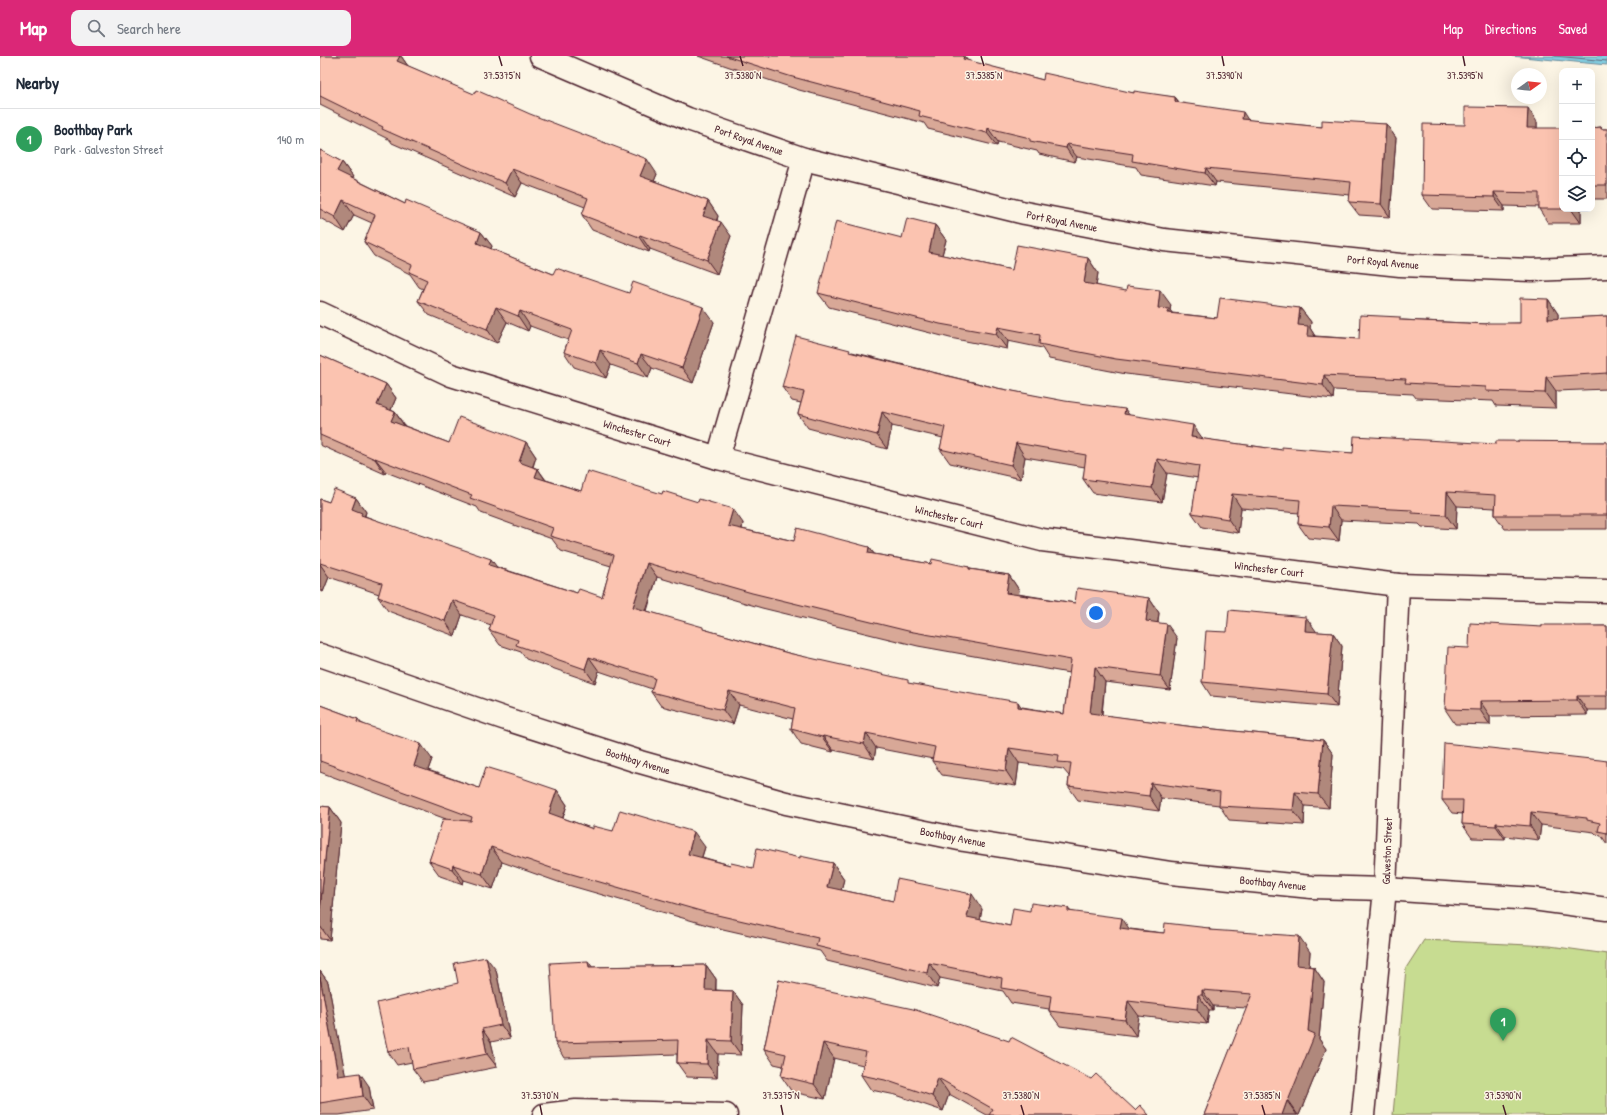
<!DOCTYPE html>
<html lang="en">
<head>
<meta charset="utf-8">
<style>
  body { margin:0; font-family:"Patrick Hand",sans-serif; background:#f2f2f3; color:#1f2937 }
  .controls { position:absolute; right:12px; top:12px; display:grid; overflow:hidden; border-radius:8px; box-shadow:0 4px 16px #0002 }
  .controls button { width:36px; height:36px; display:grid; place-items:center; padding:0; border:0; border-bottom:1px solid #e0e1e3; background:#fff; color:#1f2937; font:20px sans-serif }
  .compass { position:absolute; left:1191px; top:12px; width:36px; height:36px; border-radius:50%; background:#fff; box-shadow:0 4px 16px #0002; rotate:75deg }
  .you { position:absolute; left:776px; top:557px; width:14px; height:14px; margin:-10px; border:3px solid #fff; border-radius:50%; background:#1a73e8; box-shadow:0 0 0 6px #1a73e833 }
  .badge { display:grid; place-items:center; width:26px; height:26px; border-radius:50%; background:#db2777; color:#fff; font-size:13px; font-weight:700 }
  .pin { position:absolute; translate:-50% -33px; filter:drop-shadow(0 1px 2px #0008) }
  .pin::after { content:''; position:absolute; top:21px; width:14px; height:12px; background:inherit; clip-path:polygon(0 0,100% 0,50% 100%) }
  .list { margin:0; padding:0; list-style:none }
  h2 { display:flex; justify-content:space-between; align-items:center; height:52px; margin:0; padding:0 16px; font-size:17px }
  h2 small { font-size:13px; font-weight:400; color:#747a83 }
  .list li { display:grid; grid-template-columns:26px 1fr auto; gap:12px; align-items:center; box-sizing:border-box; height:60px; padding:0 16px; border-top:1px solid #e0e1e3 }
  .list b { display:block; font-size:15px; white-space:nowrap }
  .list p { margin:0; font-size:13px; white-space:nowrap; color:#747a83 }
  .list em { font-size:13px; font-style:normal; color:#747a83 }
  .icon { flex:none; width:22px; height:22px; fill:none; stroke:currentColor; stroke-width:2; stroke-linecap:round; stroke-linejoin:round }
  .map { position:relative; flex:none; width:1287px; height:1059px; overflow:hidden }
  header { display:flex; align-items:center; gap:24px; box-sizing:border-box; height:56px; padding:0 20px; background:#db2777; color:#fff }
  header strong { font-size:19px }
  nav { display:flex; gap:22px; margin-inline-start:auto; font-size:14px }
  .search { width:280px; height:36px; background:#f2f2f3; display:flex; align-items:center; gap:10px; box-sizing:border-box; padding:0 14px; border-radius:8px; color:#747a83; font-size:15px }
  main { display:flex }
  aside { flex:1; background:#fff }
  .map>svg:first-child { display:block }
  .green { fill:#c7dc91; stroke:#887e5e }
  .water { fill:#83cfe2; stroke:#6c8999 }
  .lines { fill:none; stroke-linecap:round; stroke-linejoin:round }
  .shore { stroke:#616574; stroke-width:1 }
  .minor-casing { stroke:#4a1f2b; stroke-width:25 }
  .minor { stroke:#fcf5e5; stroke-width:22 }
  .wall { fill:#d8a897; stroke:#4a1f2b; fill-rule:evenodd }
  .shaded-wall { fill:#b0887b; stroke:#4a1f2b }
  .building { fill:#fbc3b0; stroke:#4a1f2b; fill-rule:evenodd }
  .ticks { fill:none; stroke:#4a1f2b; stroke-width:1.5 }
  .labels { text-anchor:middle; stroke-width:3; stroke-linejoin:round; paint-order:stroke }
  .street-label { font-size:11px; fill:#4a1f2b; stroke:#fcf5e5 }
  .ticks-label { font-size:10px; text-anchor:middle; fill:#4a1f2b; stroke:#fcf5e5; stroke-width:3; stroke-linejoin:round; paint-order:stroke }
</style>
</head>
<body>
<header>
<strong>Map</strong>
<div class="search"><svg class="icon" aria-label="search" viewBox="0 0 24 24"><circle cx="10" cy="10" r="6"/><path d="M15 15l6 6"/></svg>Search here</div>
<nav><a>Map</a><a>Directions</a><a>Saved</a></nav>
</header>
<main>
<aside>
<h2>Nearby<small></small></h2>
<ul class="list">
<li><span class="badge" style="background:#2e9e5b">1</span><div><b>Boothbay Park</b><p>Park · Galveston Street</p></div><em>140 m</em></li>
</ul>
</aside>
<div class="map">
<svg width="1287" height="1059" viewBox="0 0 1287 1059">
  <rect width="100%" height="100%" fill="#fcf5e5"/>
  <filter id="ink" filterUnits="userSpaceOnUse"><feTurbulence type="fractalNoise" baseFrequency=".025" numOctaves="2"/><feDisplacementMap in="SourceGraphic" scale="8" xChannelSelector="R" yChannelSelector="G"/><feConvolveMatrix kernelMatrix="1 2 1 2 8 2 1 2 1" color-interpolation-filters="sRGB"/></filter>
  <g filter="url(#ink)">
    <polygon class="green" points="1104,884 1230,890 1287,898 1287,1059 1073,1059 1086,912"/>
    <polygon class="water" points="1192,0 1287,0 1287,9"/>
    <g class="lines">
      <polyline class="shore" points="1235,0 1287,5"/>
      <g class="minor-casing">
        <g id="minor">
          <polyline points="221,0 368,63 484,103 705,157 844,184 1080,209 1212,214 1287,211"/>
          <polyline points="0,257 131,319 398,402 722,484 1078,529 1287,535"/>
          <polyline points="398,402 484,103"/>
          <polyline points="0,599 183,662 320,706 466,747 644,784 851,817 991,831 1065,833 1213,843 1287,853"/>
          <polyline points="224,1059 256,1055 406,1059"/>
          <polyline points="1043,1059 1065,833 1078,529"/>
        </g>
      </g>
      <use href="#minor" class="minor"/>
    </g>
    <g class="wall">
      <polygon points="0,0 81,0 88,10 337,118 334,125 388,145 398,160 397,165 411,180 397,218 330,193 329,196 272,174 262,159 265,151 202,127 195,141 72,87 70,84 0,49"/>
      <polygon points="378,0 644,0 648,5 723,24 814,37 855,41 860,47 928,64 1002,71 1066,68 1076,82 1070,161 1039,159 1029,146 1030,139 896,126 895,130 821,119 816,111 757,101 755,106 719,98 717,95 678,86 677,90 608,73 604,67 479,34 421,15"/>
      <polygon points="1217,66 1217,72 1242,153 1261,153 1261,167 1228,167 1219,153 1219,151 1184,150 1184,155 1112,153 1102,139 1145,69"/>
      <polygon points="1281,71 1282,73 1287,73 1287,143 1272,143 1272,72"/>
      <polygon points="0,94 22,106 33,121 32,122 85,148 161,176 172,190 171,193 233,218 394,266 373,327 332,312 328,322 291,309 286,322 254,311 244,296 248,284 210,270 208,275 187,266 177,287 109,259 98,245 103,233 99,231 90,218 54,200 44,186 52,167 34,159 25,176 0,162"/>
      <polygon points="615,169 626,184 622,199 692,214 768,202 778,217 776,229 851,249 850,254 852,257 897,262 980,252 991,266 990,272 995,280 1039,283 1082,264 1167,268 1200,267 1228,243 1238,258 1238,263 1287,260 1287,333 1236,335 1236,352 1176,350 1173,345 1096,342 1093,338 1014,334 1013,343 806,318 729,303 722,292 688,285 687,293 630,282 509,251 498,237 582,182"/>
      <polygon points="532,296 677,332 809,359 883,383 962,394 1033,397 1176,388 1287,386 1287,473 1185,473 1175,459 1175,452 1137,450 1136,473 1102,471 1099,468 1021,464 1019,485 988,482 978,468 979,457 921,452 918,477 882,471 872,457 878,422 847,417 842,446 773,437 763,423 765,411 705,401 701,423 630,407 620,393 623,382 572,370 567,393 488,372 478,358 481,347 472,345 462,331"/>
      <path d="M0,299L66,328L76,342L71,354L75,356L85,370L129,387L206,386L216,401L213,411L218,413L226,424L261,435L423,467L422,473L474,485L549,491L554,498L611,508L649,511L650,513L689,519L699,534L698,538L755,547L829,542L839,557L838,566L857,582L850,634L785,626L782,659L874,671L1003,684L1013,698L1009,752L985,750L984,769L909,764L899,749L841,742L839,755L758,744L748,730L749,721V720L743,713L699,707L696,730L622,719L612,705L613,703L556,692L554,703L513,694V696L481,688L471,673L473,663L419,649L413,668L341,650L331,636L332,633L279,615L275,627L206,603L201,596L180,589L169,574L171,569L142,559L135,580L68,555L58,541L59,538L9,521L3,536L0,535V443L9,446L36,442L46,456L45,460L177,511L257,537L282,541L291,510L241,495L232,483L161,457L157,451L66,416L65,418L0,389ZM337,521L442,552L598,590L749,617L744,658L702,651L591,628L468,597L386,574L327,555Z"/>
      <polygon points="1287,570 1287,654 1267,654 1267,659 1170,660 1170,669 1135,668 1125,653 1149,592 1222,571"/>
      <polygon points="996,575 996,576 1013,577 1022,590 1017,651 891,640 882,626 907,576"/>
      <polygon points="0,649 38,663 41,667 112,703 108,714 159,732 237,734 247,749 243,762 273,773 293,775 385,791 382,801 410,809 433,812 480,802 513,807 524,823 521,834 573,845 662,853 660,864 690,870 710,855 748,852 750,855 810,873 844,877 889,872 890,874 990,896 989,910 994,911 1004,926 999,983 1006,993 979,1059 884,1059 927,952 893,950 893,954 889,954 887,968 819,960 816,980 740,970 729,955 729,953 691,947 683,935 620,922 617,932 507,905 500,895 394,871 241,827 182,806 173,833 144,824 143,828 120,820 109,805 126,763 0,716"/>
      <polygon points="1287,705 1287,788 1281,779 1276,778 1274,776 1221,769 1219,784 1185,780 1185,783 1152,782 1142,768 1143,758 1132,757 1122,744"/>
      <polygon points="0,750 10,751 21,767 10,884 0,883"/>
      <polygon points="386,909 396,923 396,934 413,935 423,949 421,999 398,998 397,1022 367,1021 357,1007 357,998 244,1002 235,987 272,911"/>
      <polygon points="176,914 190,982 171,986 177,1011 103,1026 93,1013 92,1006 77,1009 68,996 138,927"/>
      <polygon points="0,915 8,926 25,1019 49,1030 53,1054 19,1059 0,1059"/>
      <polygon points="459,924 815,1054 829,1059 667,1059 629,1038 623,1055 576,1039 551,1034 541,1019 543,1009 514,1002 505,1043 472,1036 461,1020 463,1010 454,1008 444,993"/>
    </g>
    <g class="shaded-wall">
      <polygon points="80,0 81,0 90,13 77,5"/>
      <polygon points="644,0 653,13 643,3"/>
      <polygon points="855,41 865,55 855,46"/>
      <polygon points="1208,52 1217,66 1217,86 1207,72"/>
      <polygon points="923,56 932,70 922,63"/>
      <polygon points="1066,68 1076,82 1070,161 1061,148"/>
      <polygon points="668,72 678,86 677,90 667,77"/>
      <polygon points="747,88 757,101 755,106 746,92"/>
      <polygon points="327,103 337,118 330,135 320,120"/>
      <polygon points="22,106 33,121 28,130 17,115"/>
      <polygon points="886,112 896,126 895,130 885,117"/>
      <polygon points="192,113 202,127 195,141 185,127"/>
      <polygon points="1174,136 1184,150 1184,155 1174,141"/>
      <polygon points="23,144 34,159 25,176 15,161"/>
      <polygon points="388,145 398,160 393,174 383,160"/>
      <polygon points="1251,153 1261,153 1261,167"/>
      <polygon points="401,166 411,180 397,218 387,204"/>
      <polygon points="615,169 626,184 619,210 609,196"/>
      <polygon points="161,176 172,190 167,202 157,187"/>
      <polygon points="320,179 330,193 329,196 319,181"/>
      <polygon points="768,202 778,217 774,242 764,227"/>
      <polygon points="840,234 851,249 850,254 859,267 838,252"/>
      <polygon points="1228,243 1238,258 1238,278 1228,263"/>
      <polygon points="176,251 187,266 177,287 167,273"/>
      <polygon points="383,251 394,266 373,327 362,312"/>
      <polygon points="980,252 991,266 990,272 998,285 997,294 978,269"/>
      <polygon points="200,255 210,270 208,275 198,260"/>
      <polygon points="678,271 688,285 687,293 676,278"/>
      <polygon points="280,294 291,309 286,322 276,307"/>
      <polygon points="321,298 332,312 328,322 318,307"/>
      <polygon points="1004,319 1014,334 1013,343 1003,329"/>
      <polygon points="1226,321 1236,335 1236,352 1225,337"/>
      <polygon points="66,328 76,342 67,363 57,349"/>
      <polygon points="805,353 815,367 804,358"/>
      <polygon points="75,356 85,371 71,365"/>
      <polygon points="562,356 572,370 567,393 557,379"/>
      <polygon points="873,369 883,383 871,381"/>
      <polygon points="206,386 216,401 209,421 199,406"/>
      <polygon points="696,387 705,401 701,423 691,409"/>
      <polygon points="55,402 66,416 65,418 55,403"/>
      <polygon points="837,403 847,417 842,446 832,432"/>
      <polygon points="218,413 228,428 215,421"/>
      <polygon points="1127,436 1137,450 1136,473 1126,459"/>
      <polygon points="912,438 921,452 918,477 908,463"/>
      <polygon points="36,442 46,456 44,461 32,453"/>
      <polygon points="1011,450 1021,464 1019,485 1009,471"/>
      <polygon points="413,453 423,467 419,485 408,470"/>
      <polygon points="549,491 560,506 548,497"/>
      <polygon points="171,503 181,517 169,509"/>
      <polygon points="327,507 337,521 323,565 313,551"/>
      <polygon points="0,508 9,521 3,536 0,531"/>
      <polygon points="689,519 699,534 697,551 686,537"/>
      <polygon points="829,542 839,557 836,579 826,565"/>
      <polygon points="132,544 142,559 135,580 125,565"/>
      <polygon points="986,561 996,575 994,588 985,575"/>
      <polygon points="847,568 857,582 850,634 840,620"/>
      <polygon points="1013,577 1022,590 1017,651 1007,638"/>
      <polygon points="269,601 279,615 275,627 265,613"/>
      <polygon points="775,611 785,626 780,672 770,657"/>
      <polygon points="409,635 419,649 413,668 403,654"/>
      <polygon points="1257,640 1267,654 1267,659 1257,644"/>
      <polygon points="1160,645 1170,660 1170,669 1160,654"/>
      <polygon points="698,646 708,661 698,651"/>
      <polygon points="546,677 556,692 554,703 544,688"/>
      <polygon points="503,680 513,694 513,696 502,681"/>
      <polygon points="1003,684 1013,698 1009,752 998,738"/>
      <polygon points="101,688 112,703 104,725 94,710"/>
      <polygon points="689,692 699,707 696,730 686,715"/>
      <polygon points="831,727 841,742 839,755 829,740"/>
      <polygon points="237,734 247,749 239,773 229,757"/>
      <polygon points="975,736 985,750 984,769 973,754"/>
      <polygon points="10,751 21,767 10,884 0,870 0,855"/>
      <polygon points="1211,756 1221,769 1219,784 1210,770"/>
      <polygon points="1176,767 1185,780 1185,783 1176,770"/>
      <polygon points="374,776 385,791 378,813 368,798"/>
      <polygon points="171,791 182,806 173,833 162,818"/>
      <polygon points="513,807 524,823 518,846 507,831"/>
      <polygon points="133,809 144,824 143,828 132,813"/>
      <polygon points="652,838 662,853 658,876 647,861"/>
      <polygon points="802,862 812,877 800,872"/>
      <polygon points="979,880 990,896 988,925 977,909"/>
      <polygon points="166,901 176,914 190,982 181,969"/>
      <polygon points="268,905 278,919 269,911"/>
      <polygon points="609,907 620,922 617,932 607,917"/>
      <polygon points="386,909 396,923 395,948 385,934"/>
      <polygon points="994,911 1004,926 999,983 1006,993 979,1059 978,1059 968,1045 988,975"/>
      <polygon points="0,915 8,926 28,1033 18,1020 0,921"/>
      <polygon points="882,934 893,950 893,954 882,939"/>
      <polygon points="413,935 423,949 421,999 411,985"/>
      <polygon points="878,939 889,954 887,968 877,953"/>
      <polygon points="808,945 819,960 816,980 805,964"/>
      <polygon points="162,973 171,986 177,1011 167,998"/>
      <polygon points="388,984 398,998 397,1022 387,1008"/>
      <polygon points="503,987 514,1002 505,1043 494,1028"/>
      <polygon points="40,1017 49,1030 53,1054 43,1040"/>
      <polygon points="618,1022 629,1038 623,1055 612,1040"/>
      <polygon points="967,1045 977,1059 962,1059"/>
    </g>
    <g class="building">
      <polygon points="0,0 80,0 77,5 154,38 156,34 210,58 327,103 320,120 388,145 383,160 401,166 387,204 320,179 319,181 262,159 268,142 192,113 185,127 62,73 63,71 0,40"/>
      <polygon points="406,0 644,0 643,3 723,24 724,17 814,37 814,35 855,41 855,46 923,56 922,63 1002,71 1002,64 1066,68 1061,148 1029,146 1031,126 886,112 885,117 812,105 813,98 747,88 746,92 710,85 710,82 668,72 667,77 599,60 600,55 469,20"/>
      <polygon points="1145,51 1208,52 1207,72 1242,72 1242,153 1219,153 1219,137 1174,136 1174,141 1102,139 1103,68 1145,69"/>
      <polygon points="1281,71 1281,73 1287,73 1287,129 1272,129 1272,72"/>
      <polygon points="0,94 22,106 17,115 85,148 86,144 161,176 157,187 233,218 236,212 309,237 313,226 383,251 362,312 321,298 318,307 280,294 276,307 244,296 252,274 200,255 198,260 176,251 167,273 98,245 107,224 89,216 92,209 44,186 55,159 23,144 15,161 0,153"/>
      <polygon points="587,162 615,169 609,196 692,214 697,189 768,202 764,227 806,235 807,230 840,234 838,252 849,253 848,257 897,262 900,242 980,252 978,269 988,270 987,280 1039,283 1040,259 1080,261 1080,264 1167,268 1167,267 1200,267 1200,242 1228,243 1228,263 1287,260 1287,317 1226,321 1225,337 1166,335 1166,331 1085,327 1086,323 1004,319 1003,329 796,303 719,288 720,279 678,271 676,278 620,268 498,237 516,165 582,182"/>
      <polygon points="476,280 530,294 529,296 677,332 745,345 805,353 804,358 873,369 871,381 962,394 962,391 1033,397 1034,380 1176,388 1176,385 1287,386 1287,459 1175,459 1176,439 1127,436 1126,459 1092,457 1092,454 1011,450 1009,471 978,468 980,444 912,438 908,463 872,457 879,410 837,403 832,432 763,423 766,399 696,387 691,409 620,393 625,371 562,356 557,379 478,358 484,336 462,331"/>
      <path d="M0,299L66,328L57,349L75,356L71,365L129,387L139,361L175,374L206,386L199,406L218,413L215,421L261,435L267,415L342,438L343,435L378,446L379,443L413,453L408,470L474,485L477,472L549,491L548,497L611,508L612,503L649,511V513L689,519L686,537L755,547L757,532L829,542L826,565L847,568L840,620L775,611L770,657L874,671L1003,684L998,738L975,736L973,754L899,750L900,736L831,727L829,740L748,730L751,707L738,706L739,699L689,692L686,715L612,705L615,691L546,677L544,688L503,680L502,681L471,673L475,652L409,635L403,654L331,636L335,622L269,601L265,613L196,589L198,584L169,574L174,559L132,544L125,565L58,541L62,527L0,507V443L9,446L14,433L36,442L32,453L42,457L41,459L171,503L169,509L257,537L259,533L282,541L294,499L230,480L233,472L150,442L152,439L55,402V403L0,379ZM327,507L432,537L588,575L751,604L744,658L698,651V646L588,627V624L468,597L383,573V571L313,551Z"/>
      <polygon points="909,554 986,561 985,575 1013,577 1007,638 882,626 886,575 907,576"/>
      <polygon points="1150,567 1222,571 1222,569 1254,569 1254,570 1287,570 1287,640 1257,640 1257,644 1160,645 1160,654 1125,653 1128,591 1149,592"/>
      <polygon points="0,649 38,663 37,666 101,688 94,710 159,732 166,711 205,723 237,734 229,757 273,773 273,770 293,775 300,754 374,776 368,798 410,809 411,807 433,812 437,792 480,802 480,800 513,807 507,831 573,845 577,823 652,838 647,861 690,870 693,852 710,855 711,847 748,852 748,855 802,862 800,872 822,875 844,877 845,867 889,872 889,874 979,880 977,909 994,911 988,975 995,978 968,1045 967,1045 962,1059 884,1059 932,938 882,934 882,939 878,939 877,953 808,945 805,964 729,955 731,940 681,932 682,922 609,907 607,917 496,890 498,882 384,856 231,812 171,791 162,818 133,809 132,813 109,805 123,763 151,765 152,761 0,705"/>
      <polygon points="1124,687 1280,704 1287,705 1287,777 1278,775 1280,767 1267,764 1267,762 1211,756 1210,770 1176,767 1176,770 1142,768 1143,744 1122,744"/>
      <polygon points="0,750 10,751 0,855"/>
      <polygon points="166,901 181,969 162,973 167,998 93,1013 89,991 68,996 57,947 138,927 134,907"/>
      <polygon points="268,905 269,911 386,909 385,934 413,935 411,985 388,984 387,1008 357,1007 358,984 235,987 230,907"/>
      <polygon points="0,921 18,1020 40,1017 43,1040 0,1047"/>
      <polygon points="459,924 593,953 689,985 691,981 771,1023 776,1018 815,1054 820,1049 829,1059 669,1059 673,1053 618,1022 612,1040 565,1024 541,1019 546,996 503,987 494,1028 461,1020 466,998 444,993"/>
    </g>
  </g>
  <path class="ticks" d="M179,0L182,10M420,0L423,10M661,0L664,10M902,0L904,10M1143,0L1145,10M220,1049L222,1059M461,1049L463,1059M701,1049L704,1059M942,1049L945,1059M1183,1049L1186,1059"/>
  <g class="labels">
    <g class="street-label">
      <text transform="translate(429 84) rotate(19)" y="4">Port Royal Avenue</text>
      <text transform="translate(742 165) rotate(11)" y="4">Port Royal Avenue</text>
      <text transform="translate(1063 206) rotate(5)" y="4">Port Royal Avenue</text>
      <text transform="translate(317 377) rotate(17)" y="4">Winchester Court</text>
      <text transform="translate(629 461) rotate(14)" y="4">Winchester Court</text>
      <text transform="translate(949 513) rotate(7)" y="4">Winchester Court</text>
      <text transform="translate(318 705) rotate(17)" y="4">Boothbay Avenue</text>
      <text transform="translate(633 781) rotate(11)" y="4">Boothbay Avenue</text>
      <text transform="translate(1067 795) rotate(-88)" y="4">Galveston Street</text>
      <text transform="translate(953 827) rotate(6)" y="4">Boothbay Avenue</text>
    </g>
  </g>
  <g class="ticks-label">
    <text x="182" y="23">37.5375°N</text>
    <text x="423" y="23">37.5380°N</text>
    <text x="664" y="23">37.5385°N</text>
    <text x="904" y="23">37.5390°N</text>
    <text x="1145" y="23">37.5395°N</text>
    <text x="220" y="1043">37.5370°N</text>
    <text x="461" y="1043">37.5375°N</text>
    <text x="701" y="1043">37.5380°N</text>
    <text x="942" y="1043">37.5385°N</text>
    <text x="1183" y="1043">37.5390°N</text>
  </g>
</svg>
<div class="controls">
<button>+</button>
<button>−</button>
<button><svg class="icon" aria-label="locate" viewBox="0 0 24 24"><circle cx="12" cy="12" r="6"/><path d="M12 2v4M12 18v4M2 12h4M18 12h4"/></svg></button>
<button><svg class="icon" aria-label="layers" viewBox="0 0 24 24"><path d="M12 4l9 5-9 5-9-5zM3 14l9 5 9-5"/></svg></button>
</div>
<svg class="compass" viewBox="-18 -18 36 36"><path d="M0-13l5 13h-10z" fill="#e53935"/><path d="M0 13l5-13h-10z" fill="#747a83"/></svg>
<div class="you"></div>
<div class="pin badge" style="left:1183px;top:985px;background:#2e9e5b">1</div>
</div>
</main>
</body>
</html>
